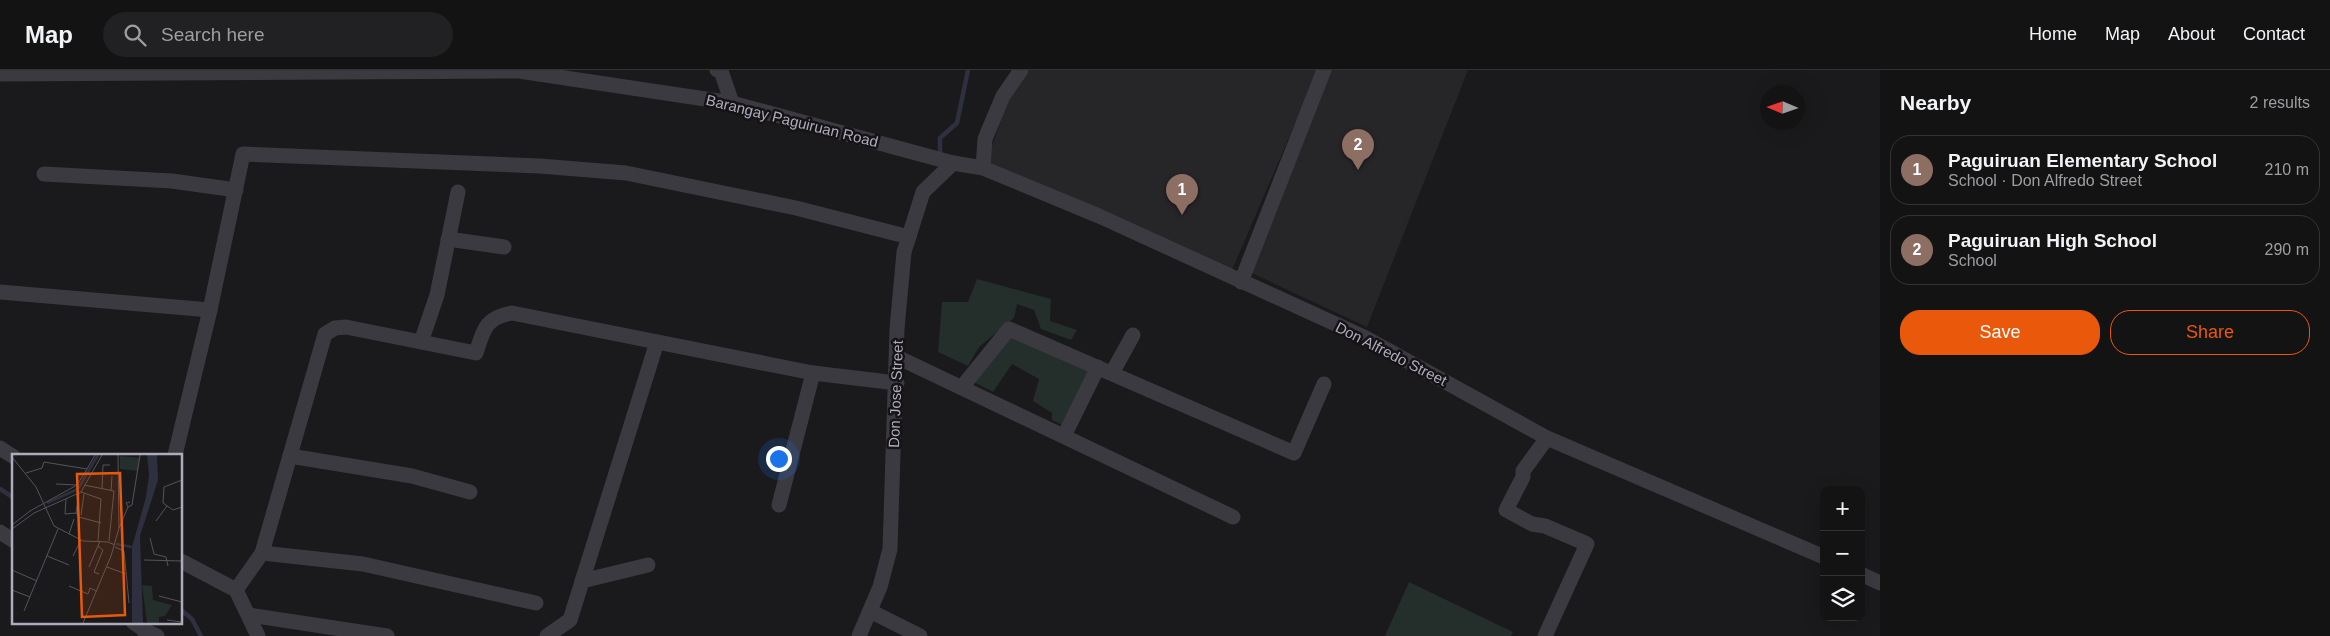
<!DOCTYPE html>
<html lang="en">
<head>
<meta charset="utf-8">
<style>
  body { margin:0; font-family:Arial,sans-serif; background:#212022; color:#f1f3f6 }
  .controls { position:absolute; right:15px; bottom:15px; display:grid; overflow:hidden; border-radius:10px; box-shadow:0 5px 20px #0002 }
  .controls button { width:45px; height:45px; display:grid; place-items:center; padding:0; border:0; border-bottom:1px solid #333234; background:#141314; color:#f1f3f6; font:25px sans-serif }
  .compass { position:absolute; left:1760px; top:15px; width:45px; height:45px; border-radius:50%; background:#141314; box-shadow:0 5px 20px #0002; rotate:272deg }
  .you { position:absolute; left:778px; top:388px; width:18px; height:18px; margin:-12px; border:4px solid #fff; border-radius:50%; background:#1a73e8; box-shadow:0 0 0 8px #1a73e833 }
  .badge { display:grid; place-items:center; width:32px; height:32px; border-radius:50%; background:#ea580c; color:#fff; font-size:16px; font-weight:700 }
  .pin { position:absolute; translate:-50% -41px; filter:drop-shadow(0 1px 2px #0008) }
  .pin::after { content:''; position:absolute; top:26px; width:18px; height:15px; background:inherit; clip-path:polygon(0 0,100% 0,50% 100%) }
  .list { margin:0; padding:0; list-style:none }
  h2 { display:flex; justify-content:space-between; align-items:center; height:65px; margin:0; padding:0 20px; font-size:21px }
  h2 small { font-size:16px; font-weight:400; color:#9d9ea0 }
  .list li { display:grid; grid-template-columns:32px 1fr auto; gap:15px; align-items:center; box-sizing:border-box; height:70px; margin:0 10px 10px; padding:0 10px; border:1px solid #333234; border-radius:20px }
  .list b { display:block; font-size:19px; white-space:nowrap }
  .list p { margin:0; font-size:16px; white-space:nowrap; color:#9d9ea0 }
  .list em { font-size:16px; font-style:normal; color:#9d9ea0 }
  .actions { display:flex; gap:10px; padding:15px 20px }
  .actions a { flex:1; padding:11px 0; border:1px solid #ea580c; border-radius:20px; text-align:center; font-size:18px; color:#ea580c }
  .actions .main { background:#ea580c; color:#fff }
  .icon { flex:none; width:28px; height:28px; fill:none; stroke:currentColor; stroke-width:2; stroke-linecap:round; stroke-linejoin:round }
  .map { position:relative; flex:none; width:1880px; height:566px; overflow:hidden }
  header { display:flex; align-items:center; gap:30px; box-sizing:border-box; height:70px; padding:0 25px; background:#141314; border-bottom:1px solid #333234 }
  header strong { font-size:24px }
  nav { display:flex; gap:28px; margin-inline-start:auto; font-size:18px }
  .search { width:350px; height:45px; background:#212022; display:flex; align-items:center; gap:12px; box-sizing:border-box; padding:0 18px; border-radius:28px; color:#9d9ea0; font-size:19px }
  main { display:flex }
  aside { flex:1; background:#141314 }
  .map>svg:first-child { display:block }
  .built { fill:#262528 }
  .green { fill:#242e2a }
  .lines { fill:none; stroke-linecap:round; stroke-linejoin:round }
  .stream { stroke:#2e303f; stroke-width:4.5 }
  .minor { stroke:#3b3a40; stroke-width:15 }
  .labels { text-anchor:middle; stroke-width:5; stroke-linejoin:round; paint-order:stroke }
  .street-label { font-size:15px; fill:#aeabba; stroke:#151316 }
  .inset-river { fill:none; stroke:#2e303f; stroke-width:2.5 }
  .inset-road { fill:none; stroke:#55535b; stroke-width:1 }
  .view { fill:#e8590c; fill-opacity:0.15; stroke:#e8590c; stroke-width:2.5 }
  .inset-edge { fill:none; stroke:#aeabba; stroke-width:2.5 }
</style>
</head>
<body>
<header>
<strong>Map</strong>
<div class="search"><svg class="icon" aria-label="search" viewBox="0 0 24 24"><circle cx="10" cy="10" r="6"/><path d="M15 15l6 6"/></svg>Search here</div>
<nav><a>Home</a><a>Map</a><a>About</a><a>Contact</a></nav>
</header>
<main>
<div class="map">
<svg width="1880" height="566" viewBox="0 0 1880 566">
  <rect width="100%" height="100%" fill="#1a191b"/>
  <g class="built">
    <polygon points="1026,0 1318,0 1232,200 987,91 1006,36"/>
    <polygon points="1329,0 1468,0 1367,257 1245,200"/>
  </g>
  <g class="green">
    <polygon points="977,209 1051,229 1050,251 1077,260 1071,270 1041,259 1034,240 1017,234 1014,248 979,277 968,296 938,282 942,232 968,232"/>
    <polygon points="1013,264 1089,301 1065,356 1052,350 1052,343 1033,331 1039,309 1012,294 993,322 972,311"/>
    <polygon points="1409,512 1513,562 1511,566 1385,566"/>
  </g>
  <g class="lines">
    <g class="stream">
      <polyline points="940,82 940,68 957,53 968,0"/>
      <polyline points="0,419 14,428"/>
      <polyline points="181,540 192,549 201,566"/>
    </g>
    <g class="minor">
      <polyline points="717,0 721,1 732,33"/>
      <polyline points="0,4 519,1 732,33 953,93 983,98 1099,146 1364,267 1547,368 1824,487"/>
      <polyline points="983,98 985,69 1003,26 1021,0"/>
      <polyline points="44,104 172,111 236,120"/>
      <polyline points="448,169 504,177"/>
      <polyline points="1241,212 1324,0"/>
      <polyline points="0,222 210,240"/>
      <polyline points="421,272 437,225 458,122"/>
      <polyline points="897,287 1233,447"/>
      <polyline points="1112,303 1133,265"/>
      <polyline points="962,317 1009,259 1294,383 1324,314"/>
      <polyline points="1064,366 1098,297"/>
      <polyline points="0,378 14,387"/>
      <polyline points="175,385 210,240 243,84 540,96 626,103 796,138 909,167"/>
      <polyline points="290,386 412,406 470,422"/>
      <polyline points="779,435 813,303"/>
      <polyline points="0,462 14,471"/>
      <polyline points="262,483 363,494 536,533"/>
      <polyline points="181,491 236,520 258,566"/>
      <polyline points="1861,504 1880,513"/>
      <polyline points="582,511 648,495"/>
      <path d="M236,520L262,483L325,264L335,258L346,257L476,283C484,259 485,248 512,243L813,303L897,313"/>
      <polyline points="870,541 920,566"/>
      <polyline points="249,545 387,566"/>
      <polyline points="133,552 146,561"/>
      <polyline points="145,566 146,561 157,566"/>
      <polyline points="547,566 570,550 657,272"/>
      <polyline points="859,566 880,517 890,479 897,259 904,182 923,122 953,93"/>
      <polyline points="1545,566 1587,474 1545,456 1532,454 1506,440 1523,407 1523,401 1547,368"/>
    </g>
  </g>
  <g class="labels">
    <g class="street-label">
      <text transform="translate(792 51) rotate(14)" y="5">Barangay Paguiruan Road</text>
      <text transform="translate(1391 284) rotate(27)" y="5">Don Alfredo Street</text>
      <text transform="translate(896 324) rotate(-88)" y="5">Don Jose Street</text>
    </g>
  </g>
  <g transform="translate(12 384)">
    <rect width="170" height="170" fill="#1a191b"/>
    <path d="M108,2L128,4L126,17L108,15ZM130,131L140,132L141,146L160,151L153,162L147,163V169H135Z" fill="#242e2a"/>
    <path d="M135,1H145L146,26L128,82L131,169H120V93L134,43L137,21Z" fill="#2e303f"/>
    <path class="inset-river" d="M35,49L66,35L86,1M104,90L120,93"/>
    <path class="inset-road" d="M0,3L24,33L42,72L71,87L96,88L103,91M14,19L30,14L32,8L75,15L83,1M170,26L152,33L151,49L161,56L170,53M65,31L75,15M72,31L102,37L97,87M90,35L91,11H98M99,37L100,22M69,38L89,45L86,87M67,39L64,59L67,63L89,69M54,45L53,60L64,59M118,48L114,49L116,53L120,51L128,1M69,61L72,40M144,67L155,52M0,71L18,57L65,31L44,30M107,74L116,53M0,75L22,59L69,38L90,1M57,80L62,65M138,84L142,100L154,103L156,112M86,92L91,96L82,118L87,120M103,93L112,97L117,149M35,102L57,111M61,102L69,86M132,106L170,107M77,113L88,87M95,113L114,120M0,116L25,127M57,132L76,140L78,134L84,137M0,136L18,143M147,142L170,148M12,157L46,75M155,166L170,168M71,169L99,102L107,74L106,1"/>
    <path class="view" d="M108,19L113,161L70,163L65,20Z"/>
    <rect width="170" height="170" class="inset-edge"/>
  </g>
</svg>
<div class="controls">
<button>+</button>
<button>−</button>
<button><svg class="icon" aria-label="layers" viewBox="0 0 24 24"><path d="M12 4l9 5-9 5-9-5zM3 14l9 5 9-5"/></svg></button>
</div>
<svg class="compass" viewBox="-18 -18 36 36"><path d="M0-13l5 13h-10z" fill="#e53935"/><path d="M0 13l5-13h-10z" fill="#9d9ea0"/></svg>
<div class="you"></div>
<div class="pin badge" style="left:1182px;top:145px;background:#8d6e63">1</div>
<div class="pin badge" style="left:1358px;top:100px;background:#8d6e63">2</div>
</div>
<aside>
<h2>Nearby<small>2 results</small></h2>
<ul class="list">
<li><span class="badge" style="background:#8d6e63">1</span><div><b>Paguiruan Elementary School</b><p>School · Don Alfredo Street</p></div><em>210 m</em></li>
<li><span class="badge" style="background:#8d6e63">2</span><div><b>Paguiruan High School</b><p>School</p></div><em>290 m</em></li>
</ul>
<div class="actions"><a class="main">Save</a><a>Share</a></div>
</aside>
</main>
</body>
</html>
